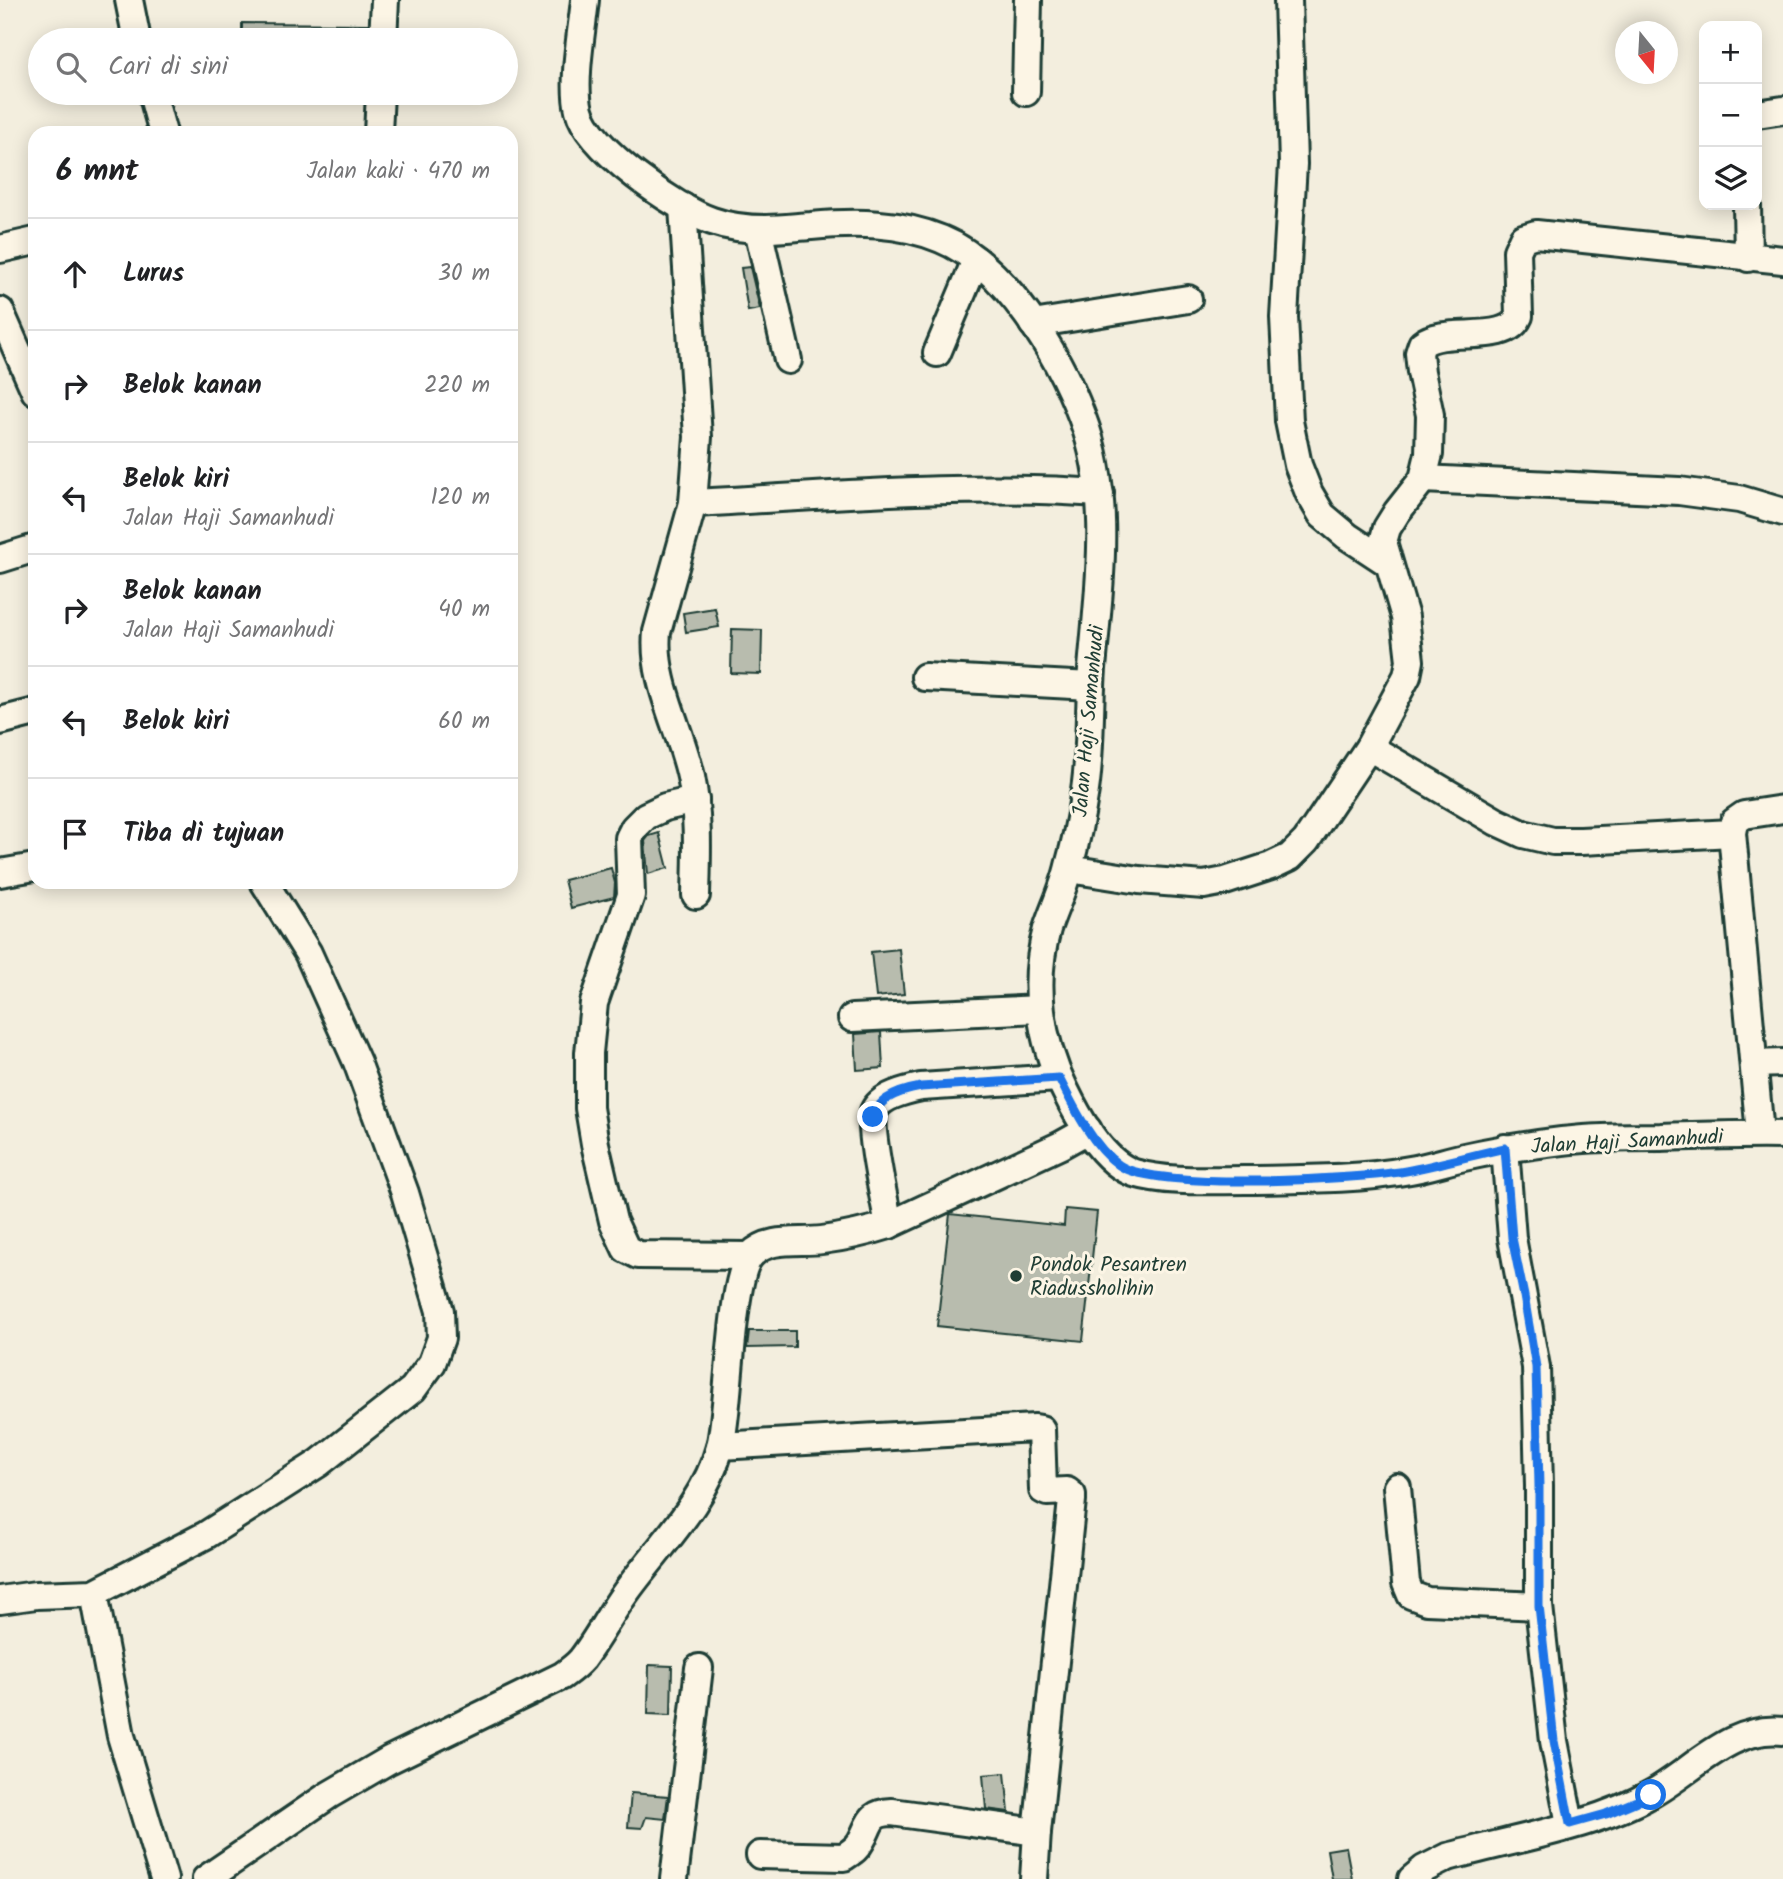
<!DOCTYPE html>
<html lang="id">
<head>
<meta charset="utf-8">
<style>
  body { margin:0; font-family:Kalam,sans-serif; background:#f6f6f6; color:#202124 }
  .controls { position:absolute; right:21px; top:21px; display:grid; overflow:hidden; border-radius:14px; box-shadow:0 4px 18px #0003 }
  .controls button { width:63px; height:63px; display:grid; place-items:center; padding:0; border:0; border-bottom:2px solid #e0e0e0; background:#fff; color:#202124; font:35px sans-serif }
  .compass { position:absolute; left:1615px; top:21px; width:63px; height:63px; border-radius:50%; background:#fff; box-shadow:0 4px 18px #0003; rotate:162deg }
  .stop { position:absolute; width:21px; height:21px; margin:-16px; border:5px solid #1a73e8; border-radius:50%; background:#fff }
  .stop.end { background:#1a73e8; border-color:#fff; box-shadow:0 2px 7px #0008 }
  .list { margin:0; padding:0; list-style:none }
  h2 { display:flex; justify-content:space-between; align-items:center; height:91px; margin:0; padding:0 28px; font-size:30px }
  h2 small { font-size:23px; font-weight:400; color:#757577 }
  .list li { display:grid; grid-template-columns:46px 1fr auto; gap:21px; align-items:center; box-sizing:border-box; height:112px; padding:0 28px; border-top:2px solid #e0e0e0 }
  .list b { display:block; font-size:26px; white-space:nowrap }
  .list p { margin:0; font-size:23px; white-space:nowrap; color:#757577 }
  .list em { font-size:23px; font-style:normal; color:#757577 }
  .icon { flex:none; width:38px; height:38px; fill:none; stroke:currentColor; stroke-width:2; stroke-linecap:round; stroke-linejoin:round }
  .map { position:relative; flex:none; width:1783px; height:1879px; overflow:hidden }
  .search { position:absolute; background:#fff; box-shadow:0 4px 18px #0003; left:28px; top:28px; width:490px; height:77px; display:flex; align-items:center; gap:18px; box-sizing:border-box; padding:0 24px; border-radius:38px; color:#757577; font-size:26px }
  .panel { position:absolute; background:#fff; box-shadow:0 4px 18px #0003; left:28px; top:126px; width:490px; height:763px; border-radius:21px }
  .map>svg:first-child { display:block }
  .building { fill:#b8bcae; stroke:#1f3d34; stroke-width:2 }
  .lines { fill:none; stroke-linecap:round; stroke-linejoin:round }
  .minor-casing { stroke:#1f3d34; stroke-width:32 }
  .minor { stroke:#fcf5e5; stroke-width:26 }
  .route { stroke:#1a73e8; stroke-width:9 }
  .poi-dot { fill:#1f3d34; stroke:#fcf5e5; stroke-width:2.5 }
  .labels { text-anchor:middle; stroke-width:6; stroke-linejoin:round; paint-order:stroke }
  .street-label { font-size:21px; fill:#1f3d34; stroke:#fcf5e5 }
  .poi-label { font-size:21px; fill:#1f3d34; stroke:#fcf5e5; text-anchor:start }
</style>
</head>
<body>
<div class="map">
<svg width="1783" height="1879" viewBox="0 0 1783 1879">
  <rect width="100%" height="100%" fill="#f3eede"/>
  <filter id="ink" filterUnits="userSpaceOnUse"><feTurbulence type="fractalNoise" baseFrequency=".0143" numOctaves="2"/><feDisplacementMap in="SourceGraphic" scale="14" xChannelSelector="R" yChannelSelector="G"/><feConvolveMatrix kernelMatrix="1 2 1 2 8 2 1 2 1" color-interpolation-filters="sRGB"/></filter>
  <g filter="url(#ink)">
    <g class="building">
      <polygon points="242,23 368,24 367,40 242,40"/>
      <polygon points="750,267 760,309 748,311 741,268"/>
      <polygon points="715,608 719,627 686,632 683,613"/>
      <polygon points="732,629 762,630 761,674 731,673"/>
      <polygon points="659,833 668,868 648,874 645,841 649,836"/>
      <polygon points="611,868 615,883 614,897 571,908 564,880"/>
      <polygon points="899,949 904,994 876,997 871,952"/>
      <polygon points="881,1032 883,1068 857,1070 855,1034"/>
      <polygon points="1065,1209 1097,1212 1083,1341 937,1326 950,1214 1064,1226"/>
      <polygon points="749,1331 795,1331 795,1347 747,1348"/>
      <polygon points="649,1665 672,1666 671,1715 648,1714"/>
      <polygon points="1005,1773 1009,1812 986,1809 983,1775"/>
      <polygon points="631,1793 668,1796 665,1819 646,1817 642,1828 628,1827"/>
      <polygon points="1346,1847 1352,1879 1332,1879 1327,1850"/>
    </g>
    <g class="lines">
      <g class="minor-casing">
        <g id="minor">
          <polyline points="129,0 137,40"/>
          <path d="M585,0C582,30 572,82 579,110C588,148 676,209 712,221C729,227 748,229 766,229C781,229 796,227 811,226C855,222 900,222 941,239C1005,265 1059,355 1082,417C1113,498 1099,585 1092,669C1089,709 1091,751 1085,790C1081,816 1076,842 1069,866C1064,888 1054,908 1047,929C1032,983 1040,1040 1065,1090C1077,1115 1093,1144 1115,1162C1120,1166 1128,1171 1134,1173C1169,1183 1209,1180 1245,1180C1299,1179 1356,1180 1410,1170C1428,1167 1446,1161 1464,1157C1496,1150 1529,1145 1562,1141C1595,1137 1628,1137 1661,1137C1702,1136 1742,1134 1783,1135"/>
          <polyline points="1288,0 1293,164 1284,317 1289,421 1298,465 1309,493 1322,515 1347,536 1388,563"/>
          <polyline points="383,40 385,0"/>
          <polyline points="1026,92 1028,0"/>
          <polyline points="152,93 163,133"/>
          <polyline points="1757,114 1783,110"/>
          <polyline points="378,133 380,93"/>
          <polyline points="1747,205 1748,258"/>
          <path d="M683,207L698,437L693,503L657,632C652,682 681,729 691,777C699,816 697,856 696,895"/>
          <polyline points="758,229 788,360"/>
          <polyline points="0,249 35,241"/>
          <polyline points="0,311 35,391"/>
          <polyline points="1033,324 1188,299"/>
          <polyline points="937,353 976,260"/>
          <polyline points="1423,479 1679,491 1739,499 1783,512"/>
          <path d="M693,503C828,496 964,483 1100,493"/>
          <polyline points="0,559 35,548"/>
          <polyline points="925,677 1091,686"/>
          <polyline points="0,721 35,712"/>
          <polyline points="1369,747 1497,822 1523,834 1553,841 1581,841 1732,833"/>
          <polyline points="695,800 665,807 646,816 634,828 629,838 631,895 594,1003 589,1053 589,1108 595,1144 613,1221 626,1249 638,1255 750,1256"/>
          <path d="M1069,869L1139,880L1204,885L1225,881L1271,866L1290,857L1306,841L1369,747L1407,676L1410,661L1405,617L1383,542L1387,528L1397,512L1423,479L1429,454L1430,415L1421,372L1419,353L1422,344C1445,325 1507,346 1519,316L1517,251L1523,238L1536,234L1783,260"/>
          <polyline points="0,873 35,867"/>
          <polyline points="852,1018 1040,1009"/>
          <polyline points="1754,1064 1783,1063"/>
          <polyline points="1760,1134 1732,833 1734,822 1744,815 1783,809"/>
          <polyline points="1505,1148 1512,1238 1536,1367 1539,1486 1539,1606 1554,1741 1570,1824"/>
          <path d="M889,1225C885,1203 868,1128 874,1111C880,1096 907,1090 921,1087L1059,1078"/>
          <polyline points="720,1446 1035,1428 1041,1429 1043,1490 1047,1492 1067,1491 1072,1495 1072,1500 1037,1832 1034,1879"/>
          <polyline points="1397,1487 1406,1583 1411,1595 1427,1601 1539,1606"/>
          <polyline points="94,1593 121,1736 164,1879"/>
          <polyline points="0,1600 36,1595 94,1593 206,1535 319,1463 413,1389 432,1363 441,1338 440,1311 405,1193 357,1062 308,953 264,882"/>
          <path d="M760,1855L844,1857C851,1852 857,1849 861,1841C871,1824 868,1813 892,1812L1037,1832"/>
          <path d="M206,1879L329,1795L389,1760L562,1676C569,1671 577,1665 582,1659C598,1638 610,1614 626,1592C659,1546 705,1503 720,1447C730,1408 730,1277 751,1255C769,1236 799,1243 822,1240C845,1237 867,1232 889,1225L1061,1145L1088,1130"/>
          <polyline points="674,1879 699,1668"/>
          <path d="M1412,1879L1424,1869L1448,1857C1512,1839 1593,1827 1651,1794C1693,1771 1731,1725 1783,1731"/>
        </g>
      </g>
      <use href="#minor" class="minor"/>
    </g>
  </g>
  <g class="lines" filter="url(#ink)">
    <path class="route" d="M873,1117C878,1097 904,1090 921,1087L1059,1078C1073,1106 1093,1147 1119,1165C1156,1191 1362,1180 1411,1170C1442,1164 1473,1155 1505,1148L1512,1238L1524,1296L1536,1367L1539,1486V1606L1554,1741L1570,1824L1606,1814L1651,1795"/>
  </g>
  <circle class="poi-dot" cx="1016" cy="1276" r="7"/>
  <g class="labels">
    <g class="street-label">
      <text transform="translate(1088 721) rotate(-85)" y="7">Jalan Haji Samanhudi</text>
      <text transform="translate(1627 1141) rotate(-3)" y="7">Jalan Haji Samanhudi</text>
    </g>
    <g class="poi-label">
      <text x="1030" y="1271">Pondok Pesantren<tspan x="1030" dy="24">Riadussholihin</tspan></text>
    </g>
  </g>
</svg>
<div class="controls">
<button>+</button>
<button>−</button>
<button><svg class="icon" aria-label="layers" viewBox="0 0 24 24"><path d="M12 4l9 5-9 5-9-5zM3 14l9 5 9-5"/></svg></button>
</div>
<svg class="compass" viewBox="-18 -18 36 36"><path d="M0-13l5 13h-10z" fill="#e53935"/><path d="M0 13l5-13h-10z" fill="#757577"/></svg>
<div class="stop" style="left:1651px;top:1795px"></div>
<div class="stop end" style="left:873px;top:1117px"></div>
<div class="search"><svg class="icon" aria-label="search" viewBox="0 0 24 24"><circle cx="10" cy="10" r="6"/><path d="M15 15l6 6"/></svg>Cari di sini</div>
<section class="panel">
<h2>6 mnt<small>Jalan kaki · 470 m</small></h2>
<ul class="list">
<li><svg class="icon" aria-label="ahead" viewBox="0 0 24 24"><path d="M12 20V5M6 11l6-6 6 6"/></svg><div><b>Lurus</b></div><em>30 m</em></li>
<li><svg class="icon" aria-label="right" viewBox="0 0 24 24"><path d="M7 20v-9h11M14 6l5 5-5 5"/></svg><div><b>Belok kanan</b></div><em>220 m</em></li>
<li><svg class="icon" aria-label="left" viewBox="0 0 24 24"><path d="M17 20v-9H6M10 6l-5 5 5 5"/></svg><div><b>Belok kiri</b><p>Jalan Haji Samanhudi</p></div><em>120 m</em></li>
<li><svg class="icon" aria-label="right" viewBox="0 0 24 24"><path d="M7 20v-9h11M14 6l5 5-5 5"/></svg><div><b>Belok kanan</b><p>Jalan Haji Samanhudi</p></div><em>40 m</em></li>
<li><svg class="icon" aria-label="left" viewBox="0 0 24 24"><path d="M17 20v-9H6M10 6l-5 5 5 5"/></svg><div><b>Belok kiri</b></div><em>60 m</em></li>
<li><svg class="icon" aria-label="arrive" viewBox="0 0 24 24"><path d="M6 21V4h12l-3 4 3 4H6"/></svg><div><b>Tiba di tujuan</b></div></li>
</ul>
</section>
</div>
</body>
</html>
